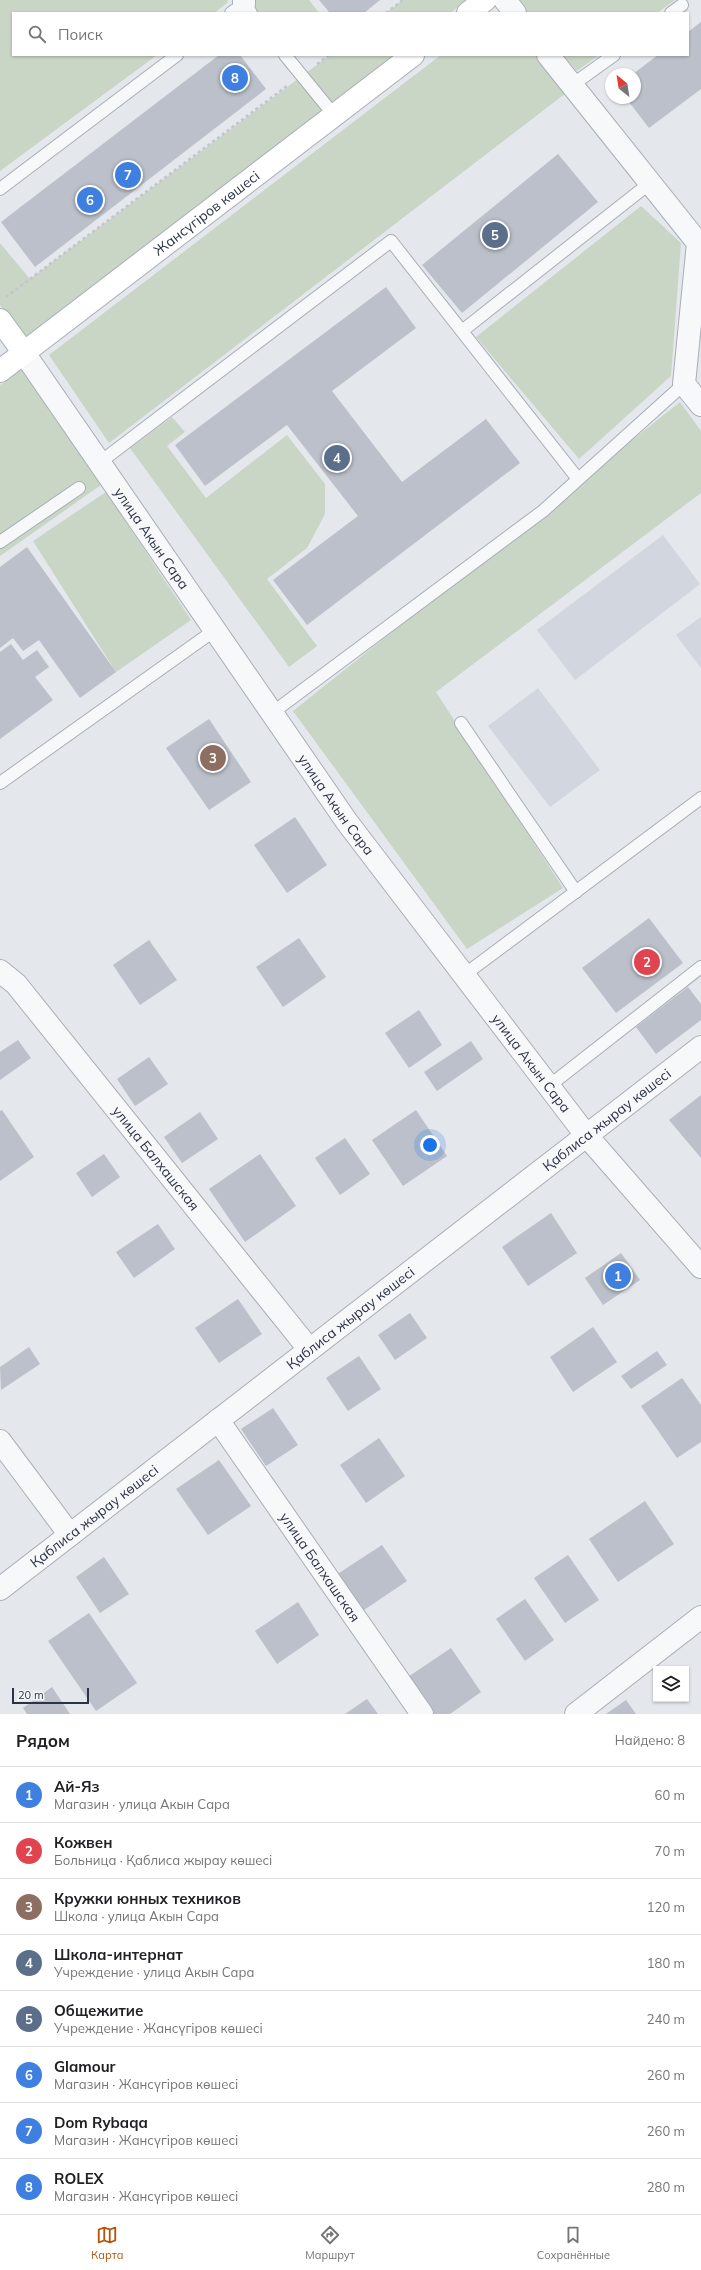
<!DOCTYPE html>
<html lang="ru">
<head>
<meta charset="utf-8">
<style>
  body { margin:0; font-family:Mulish,sans-serif; background:#f6f6f6; color:#202124 }
  .controls { position:absolute; right:12px; bottom:12px; display:grid; overflow:hidden; border-radius:0px; box-shadow:0 1px 3px #0004 }
  .controls button { width:36px; height:36px; display:grid; place-items:center; padding:0; border:0; border-bottom:1px solid #e0e0e0; background:#fff; color:#202124; font:20px sans-serif }
  .compass { position:absolute; left:605px; top:68px; width:36px; height:36px; border-radius:50%; background:#fff; box-shadow:0 1px 3px #0004; rotate:330deg }
  .scale { position:absolute; left:12px; bottom:10px; width:77px; box-sizing:border-box; padding-left:4px; border:2px solid #2b3445; border-top:0; font-size:11px; line-height:14px; white-space:nowrap; color:#2b3445; -webkit-text-stroke:3px #f4f6f9; paint-order:stroke }
  .you { position:absolute; left:430px; top:1145px; width:14px; height:14px; margin:-10px; border:3px solid #fff; border-radius:50%; background:#1a73e8; box-shadow:0 0 0 6px #1a73e833 }
  .badge { display:grid; place-items:center; width:26px; height:26px; border-radius:50%; background:#b45309; color:#fff; font-size:13px; font-weight:700 }
  .pin { position:absolute; translate:-50% -50%; border:2px solid #fff; box-shadow:0 1px 4px #0006 }
  .list { margin:0; padding:0; list-style:none }
  h2 { display:flex; justify-content:space-between; align-items:center; height:52px; margin:0; padding:0 16px; font-size:17px }
  h2 small { font-size:13px; font-weight:400; color:#757577 }
  .list li { display:grid; grid-template-columns:26px 1fr auto; gap:12px; align-items:center; box-sizing:border-box; height:56px; padding:0 16px; border-top:1px solid #e0e0e0 }
  .list b { display:block; font-size:15px; white-space:nowrap }
  .list p { margin:0; font-size:13px; white-space:nowrap; color:#757577 }
  .list em { font-size:13px; font-style:normal; color:#757577 }
  .icon { flex:none; width:22px; height:22px; fill:none; stroke:currentColor; stroke-width:2; stroke-linecap:round; stroke-linejoin:round }
  .map { position:relative; flex:none; width:701px; height:1714px; overflow:hidden }
  .search { position:absolute; background:#fff; box-shadow:0 1px 3px #0004; left:12px; right:12px; top:12px; height:44px; display:flex; align-items:center; gap:10px; box-sizing:border-box; padding:0 14px; border-radius:0px; color:#757577; font-size:15px }
  .sheet { height:500px; background:#fff }
  nav { display:flex; justify-content:space-around; align-items:center; box-sizing:border-box; height:56px; border-top:1px solid #e0e0e0; background:#fff; font-size:11px; color:#757577 }
  nav a { display:grid; justify-items:center; gap:2px }
  nav .on { color:#b45309 }
  .map>svg:first-child { display:block }
  .built { fill:#d2d6de }
  .green { fill:#c9d6c5 }
  .building { fill:#bbc0ca }
  .lines { fill:none; stroke-linecap:round; stroke-linejoin:round }
  .service-casing { stroke:#a9aeb7; stroke-width:14 }
  .minor-casing { stroke:#a9aeb7; stroke-width:24 }
  .tertiary-casing { stroke:#a9aeb7; stroke-width:24 }
  .secondary-casing { stroke:#a9aeb7; stroke-width:24 }
  .path { stroke:#c2c5cb; stroke-width:2.5; stroke-dasharray:3 3; stroke-linecap:butt }
  .service { stroke:#f7f8fa; stroke-width:12 }
  .minor { stroke:#f7f8fa; stroke-width:22 }
  .tertiary { stroke:#f7f8fa; stroke-width:22 }
  .secondary { stroke:#fff; stroke-width:22 }
  .labels { text-anchor:middle; stroke-width:4; stroke-linejoin:round; paint-order:stroke }
  .street-label { font-size:14px; fill:#2b3445; stroke:#f4f6f9 }
</style>
</head>
<body>
<div class="map">
<svg width="701" height="1714" viewBox="0 0 701 1714">
  <rect width="100%" height="100%" fill="#e4e7ec"/>
  <g class="built">
    <polygon points="663,535 700,584 575,680 537,630"/>
    <polygon points="701,617 701,668 676,635"/>
    <polygon points="538,688 600,770 550,807 488,726"/>
  </g>
  <g class="green">
    <polygon points="0,0 228,0 227,3 214,13 13,13 13,55 157,55 0,171"/>
    <polygon points="245,0 309,0 319,13 253,13"/>
    <polygon points="403,0 467,0 450,13 386,13"/>
    <polygon points="517,0 675,0 657,13 528,13"/>
    <polygon points="330,55 395,55 24,338 0,305 0,243 30,279"/>
    <polygon points="441,55 535,55 566,93 109,443 49,355"/>
    <polygon points="563,55 599,55 577,71"/>
    <polygon points="641,206 681,243 671,376 579,459 476,337"/>
    <polygon points="23,368 101,485 0,556 0,385"/>
    <polygon points="680,402 701,431 701,493 436,692 563,888 467,949 293,711"/>
    <polygon points="172,417 185,432 167,446 206,498 287,435 325,484 325,514 307,548 267,579 317,646 289,667 130,448"/>
    <polygon points="106,492 191,620 116,672 33,541"/>
  </g>
  <g class="building">
    <polygon points="319,0 380,0 364,13 330,13"/>
    <polygon points="701,22 701,89 649,128 626,98 635,98 635,74 633,74 658,55 688,55 688,32"/>
    <polygon points="219,55 240,55 266,89 35,267 1,222"/>
    <polygon points="558,154 598,202 462,313 422,265"/>
    <polygon points="386,287 416,328 332,391 402,482 486,419 520,463 307,625 273,580 358,516 287,425 205,486 175,445"/>
    <polygon points="27,547 116,672 80,698 39,640 23,651 13,638 0,648 0,567"/>
    <polygon points="11,644 23,660 37,650 49,667 35,677 53,700 0,739 0,652"/>
    <polygon points="209,719 251,782 209,810 166,748"/>
    <polygon points="295,817 327,865 287,893 254,845"/>
    <polygon points="649,918 683,963 616,1013 582,968"/>
    <polygon points="299,938 326,977 283,1007 256,967"/>
    <polygon points="149,940 177,980 140,1005 113,965"/>
    <polygon points="688,987 701,1004 701,1020 656,1054 636,1027"/>
    <polygon points="419,1010 442,1045 409,1068 385,1033"/>
    <polygon points="18,1040 31,1058 0,1080 0,1052"/>
    <polygon points="471,1041 483,1059 437,1091 424,1072"/>
    <polygon points="149,1057 168,1084 135,1106 117,1079"/>
    <polygon points="701,1095 701,1158 669,1120"/>
    <polygon points="2,1110 34,1157 0,1181 0,1111"/>
    <polygon points="416,1110 447,1156 403,1186 372,1140"/>
    <polygon points="200,1112 218,1139 182,1163 164,1137"/>
    <polygon points="345,1138 370,1174 340,1195 315,1158"/>
    <polygon points="104,1154 120,1177 92,1197 76,1173"/>
    <polygon points="260,1154 296,1206 245,1242 209,1189"/>
    <polygon points="551,1213 577,1253 528,1286 502,1247"/>
    <polygon points="158,1224 175,1249 134,1278 116,1252"/>
    <polygon points="621,1253 640,1280 603,1305 585,1278"/>
    <polygon points="238,1299 262,1334 219,1363 195,1328"/>
    <polygon points="410,1313 427,1338 395,1360 378,1335"/>
    <polygon points="593,1327 617,1362 573,1392 550,1357"/>
    <polygon points="29,1347 40,1364 1,1390 0,1367"/>
    <polygon points="657,1351 667,1365 631,1389 621,1376"/>
    <polygon points="359,1356 381,1389 348,1411 326,1378"/>
    <polygon points="682,1378 701,1405 701,1442 677,1458 641,1406"/>
    <polygon points="273,1408 298,1445 266,1466 241,1429"/>
    <polygon points="379,1438 405,1476 366,1503 340,1465"/>
    <polygon points="219,1460 251,1506 208,1535 176,1489"/>
    <polygon points="645,1501 674,1544 618,1582 589,1539"/>
    <polygon points="382,1545 407,1581 361,1612 336,1575"/>
    <polygon points="568,1555 599,1600 565,1623 534,1578"/>
    <polygon points="104,1557 129,1594 100,1613 76,1577"/>
    <polygon points="525,1599 554,1640 525,1661 496,1619"/>
    <polygon points="298,1602 319,1635 277,1664 255,1631"/>
    <polygon points="89,1613 137,1683 96,1711 48,1641"/>
    <polygon points="451,1648 481,1692 450,1714 433,1714 408,1677"/>
    <polygon points="52,1687 70,1714 27,1714 23,1708"/>
    <polygon points="367,1699 378,1714 345,1714"/>
    <polygon points="626,1700 636,1714 606,1714"/>
  </g>
  <g class="lines">
    <g class="service-casing">
      <g id="service">
        <polyline points="231,13 244,4 251,13"/>
        <polyline points="671,13 682,5"/>
        <polyline points="285,55 334,115"/>
        <polyline points="572,85 614,55"/>
        <polyline points="0,189 177,55"/>
        <polyline points="462,331 650,183"/>
        <polyline points="99,463 391,241 578,479"/>
        <polyline points="0,542 79,488"/>
        <polyline points="272,713 543,511 684,384"/>
        <polyline points="461,723 576,892"/>
        <polyline points="0,783 215,630"/>
        <polyline points="464,975 701,798"/>
        <polyline points="549,1086 701,967"/>
      </g>
    </g>
    <g class="minor-casing">
      <g id="minor">
        <polyline points="505,0 515,13"/>
        <polyline points="244,4 244,0"/>
        <polyline points="548,55 698,243 684,384 701,405"/>
        <path id="s1" d="M24,353L347,822L586,1135L701,1267"/>
        <path id="s2" d="M0,971L16,984L309,1349"/>
        <path id="s3" d="M218,1420L422,1714"/>
        <polyline points="0,1441 70,1535"/>
        <polyline points="576,1714 701,1617"/>
      </g>
    </g>
    <g class="tertiary-casing">
      <g id="tertiary">
        <path id="s4" d="M0,1589L701,1047"/>
      </g>
    </g>
    <g class="secondary-casing">
      <g id="secondary">
        <polyline points="468,13 485,0"/>
        <polyline points="0,320 24,353"/>
        <path id="s5" d="M0,371L413,55"/>
      </g>
    </g>
    <g class="path">
      <polyline points="386,13 403,0"/>
      <polyline points="317,64 329,55"/>
      <polyline points="6,297 287,86"/>
    </g>
    <use href="#service" class="service"/>
    <use href="#minor" class="minor"/>
    <use href="#tertiary" class="tertiary"/>
    <use href="#secondary" class="secondary"/>
  </g>
  <g class="labels">
    <g class="street-label">
      <text dy="5" stroke="none"><textPath href="#s5" startOffset="260">Жансүгіров көшесі</textPath></text>
      <text dy="5" stroke="none"><textPath href="#s1" startOffset="225">улица Акын Сара</textPath></text>
      <text dy="5" stroke="none"><textPath href="#s1" startOffset="549">улица Акын Сара</textPath></text>
      <text dy="5" stroke="none"><textPath href="#s1" startOffset="873">улица Акын Сара</textPath></text>
      <text dy="5" stroke="none"><textPath href="#s4" startOffset="767">Қаблиса жырау көшесі</textPath></text>
      <text dy="5" stroke="none"><textPath href="#s2" startOffset="244">улица Балхашская</textPath></text>
      <text dy="5" stroke="none"><textPath href="#s4" startOffset="443">Қаблиса жырау көшесі</textPath></text>
      <text dy="5" stroke="none"><textPath href="#s4" startOffset="119">Қаблиса жырау көшесі</textPath></text>
      <text dy="5" stroke="none"><textPath href="#s3" startOffset="179">улица Балхашская</textPath></text>
    </g>
  </g>
</svg>
<div class="controls">
<button><svg class="icon" aria-label="layers" viewBox="0 0 24 24"><path d="M12 4l9 5-9 5-9-5zM3 14l9 5 9-5"/></svg></button>
</div>
<svg class="compass" viewBox="-18 -18 36 36"><path d="M0-13l5 13h-10z" fill="#e53935"/><path d="M0 13l5-13h-10z" fill="#757577"/></svg>
<div class="scale">20 m</div>
<div class="you"></div>
<div class="pin badge" style="left:618px;top:1276px;background:#3f7fe0">1</div>
<div class="pin badge" style="left:647px;top:962px;background:#e0444e">2</div>
<div class="pin badge" style="left:213px;top:758px;background:#8d6e63">3</div>
<div class="pin badge" style="left:337px;top:458px;background:#5c6f8a">4</div>
<div class="pin badge" style="left:495px;top:235px;background:#5c6f8a">5</div>
<div class="pin badge" style="left:90px;top:200px;background:#3f7fe0">6</div>
<div class="pin badge" style="left:128px;top:175px;background:#3f7fe0">7</div>
<div class="pin badge" style="left:235px;top:78px;background:#3f7fe0">8</div>
<div class="search"><svg class="icon" aria-label="search" viewBox="0 0 24 24"><circle cx="10" cy="10" r="6"/><path d="M15 15l6 6"/></svg>Поиск</div>
</div>
<section class="sheet">
<h2>Рядом<small>Найдено: 8</small></h2>
<ul class="list">
<li><span class="badge" style="background:#3f7fe0">1</span><div><b>Ай-Яз</b><p>Магазин · улица Акын Сара</p></div><em>60 m</em></li>
<li><span class="badge" style="background:#e0444e">2</span><div><b>Кожвен</b><p>Больница · Қаблиса жырау көшесі</p></div><em>70 m</em></li>
<li><span class="badge" style="background:#8d6e63">3</span><div><b>Кружки юнных техников</b><p>Школа · улица Акын Сара</p></div><em>120 m</em></li>
<li><span class="badge" style="background:#5c6f8a">4</span><div><b>Школа-интернат</b><p>Учреждение · улица Акын Сара</p></div><em>180 m</em></li>
<li><span class="badge" style="background:#5c6f8a">5</span><div><b>Общежитие</b><p>Учреждение · Жансүгіров көшесі</p></div><em>240 m</em></li>
<li><span class="badge" style="background:#3f7fe0">6</span><div><b>Glamour</b><p>Магазин · Жансүгіров көшесі</p></div><em>260 m</em></li>
<li><span class="badge" style="background:#3f7fe0">7</span><div><b>Dom Rybaqa</b><p>Магазин · Жансүгіров көшесі</p></div><em>260 m</em></li>
<li><span class="badge" style="background:#3f7fe0">8</span><div><b>ROLEX</b><p>Магазин · Жансүгіров көшесі</p></div><em>280 m</em></li>
</ul>
</section>
<nav>
<a class="on"><svg class="icon" aria-label="map" viewBox="0 0 24 24"><path d="M3 6l6-2 6 2 6-2v14l-6 2-6-2-6 2zM9 4v14M15 6v14"/></svg>Карта</a>
<a><svg class="icon" aria-label="directions" viewBox="0 0 24 24"><path d="M12 3l9 9-9 9-9-9zM9 14v-3h6M13 9l2 2-2 2"/></svg>Маршрут</a>
<a><svg class="icon" aria-label="saved" viewBox="0 0 24 24"><path d="M7 4h10v16l-5-4-5 4z"/></svg>Сохранённые</a>
</nav>
</body>
</html>
